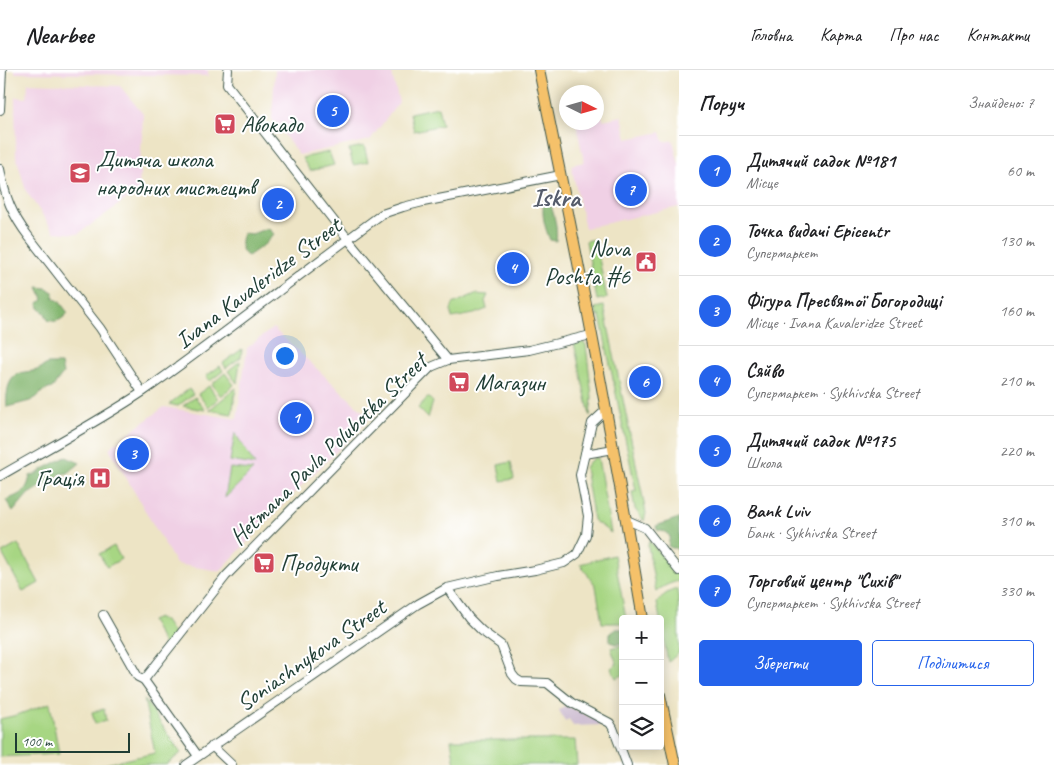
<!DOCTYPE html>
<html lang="uk">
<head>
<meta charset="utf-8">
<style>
  body { margin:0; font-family:Caveat,sans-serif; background:#f2f2f2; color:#202124 }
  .controls { position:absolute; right:15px; bottom:15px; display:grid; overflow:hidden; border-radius:5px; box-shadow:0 2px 12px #0003 }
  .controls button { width:45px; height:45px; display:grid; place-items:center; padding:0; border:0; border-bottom:1px solid #e0e0e0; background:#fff; color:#202124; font:25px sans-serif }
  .compass { position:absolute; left:559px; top:15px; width:45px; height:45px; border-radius:50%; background:#fff; box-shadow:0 2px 12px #0003; rotate:95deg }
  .scale { position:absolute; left:15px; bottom:12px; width:115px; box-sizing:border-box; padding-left:5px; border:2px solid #1f3d34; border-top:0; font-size:14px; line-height:18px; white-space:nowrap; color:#1f3d34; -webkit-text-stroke:4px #fff; paint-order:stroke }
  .you { position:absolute; left:284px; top:285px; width:18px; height:18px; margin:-12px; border:4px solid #fff; border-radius:50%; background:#1a73e8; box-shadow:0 0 0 8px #1a73e833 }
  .badge { display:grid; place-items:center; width:32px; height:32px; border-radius:50%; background:#2563eb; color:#fff; font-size:16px; font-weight:700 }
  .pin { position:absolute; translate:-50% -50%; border:2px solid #fff; box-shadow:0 1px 5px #0006 }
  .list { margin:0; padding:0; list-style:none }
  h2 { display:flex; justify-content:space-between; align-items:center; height:65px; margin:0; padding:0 20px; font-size:21px }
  h2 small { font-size:16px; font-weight:400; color:#757577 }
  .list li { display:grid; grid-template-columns:32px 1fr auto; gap:15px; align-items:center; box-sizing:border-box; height:70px; padding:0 20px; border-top:1px solid #e0e0e0 }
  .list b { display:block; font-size:19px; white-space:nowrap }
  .list p { margin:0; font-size:16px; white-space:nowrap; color:#757577 }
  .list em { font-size:16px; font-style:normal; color:#757577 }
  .actions { display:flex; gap:10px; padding:15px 20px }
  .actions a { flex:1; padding:11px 0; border:1px solid #2563eb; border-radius:5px; text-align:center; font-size:18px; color:#2563eb }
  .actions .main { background:#2563eb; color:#fff }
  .icon { flex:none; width:28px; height:28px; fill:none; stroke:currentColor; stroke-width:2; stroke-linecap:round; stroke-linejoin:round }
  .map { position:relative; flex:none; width:679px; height:695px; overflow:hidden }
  header { display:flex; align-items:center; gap:30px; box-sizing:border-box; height:70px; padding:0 25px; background:#fff; border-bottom:1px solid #e0e0e0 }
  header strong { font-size:24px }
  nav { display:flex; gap:28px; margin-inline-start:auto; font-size:18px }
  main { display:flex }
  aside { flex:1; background:#fff }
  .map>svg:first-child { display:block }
  .built { fill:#f0d0e5 }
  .industrial { fill:#cebed2 }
  .green { fill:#a7d683; stroke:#638a5c }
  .forest { fill:#85b771; stroke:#527a52 }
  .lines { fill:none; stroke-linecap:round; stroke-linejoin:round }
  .minor-casing { stroke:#3e564a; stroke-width:10 }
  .major-casing { stroke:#3e564a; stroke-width:12 }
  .minor { stroke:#fff; stroke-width:8 }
  .major { stroke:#f5c16b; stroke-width:10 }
  .labels { text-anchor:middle; stroke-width:4; stroke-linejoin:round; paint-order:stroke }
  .poi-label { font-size:24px; fill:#1f3d34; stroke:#fff; text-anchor:start }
  .street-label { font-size:24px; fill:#1f3d34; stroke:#fff }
  .neighbourhood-label { font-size:25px; font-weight:bold; fill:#555c6b; stroke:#fff }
</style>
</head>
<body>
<header>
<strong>Nearbee</strong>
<nav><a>Головна</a><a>Карта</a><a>Про нас</a><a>Контакти</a></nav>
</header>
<main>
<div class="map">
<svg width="679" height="695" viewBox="0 0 679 695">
  <rect width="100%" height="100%" fill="#fff"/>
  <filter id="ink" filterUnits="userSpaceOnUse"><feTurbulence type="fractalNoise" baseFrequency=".02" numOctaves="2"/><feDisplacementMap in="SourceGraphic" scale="10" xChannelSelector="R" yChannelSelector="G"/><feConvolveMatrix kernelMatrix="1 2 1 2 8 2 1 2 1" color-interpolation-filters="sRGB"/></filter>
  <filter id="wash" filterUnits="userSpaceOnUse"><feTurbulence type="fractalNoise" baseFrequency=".0096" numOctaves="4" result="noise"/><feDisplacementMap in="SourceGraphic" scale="20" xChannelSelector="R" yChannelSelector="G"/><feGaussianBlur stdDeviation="1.12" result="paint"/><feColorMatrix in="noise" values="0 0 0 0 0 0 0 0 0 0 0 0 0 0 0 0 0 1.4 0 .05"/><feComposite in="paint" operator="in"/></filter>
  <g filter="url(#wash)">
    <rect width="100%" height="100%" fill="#ede4c5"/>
    <g class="built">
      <polygon points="15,0 208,0 208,6 15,3"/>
      <polygon points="275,0 391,0 399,32 370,70 299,85 272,49"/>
      <polygon points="28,13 120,16 143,44 139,120 78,164 54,162 26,121 16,86 15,27 27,28"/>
      <polygon points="596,21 603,50 622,46 627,69 661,62 664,72 673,70 679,95 679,137 585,158 571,95 584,92 576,53 596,52 596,22 591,22"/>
      <polygon points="273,258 370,348 296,421 220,501 176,494 109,378 164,337 237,349 247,278"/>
    </g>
    <polygon class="industrial" points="567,636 596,650 604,655 573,656 569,649 565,651 559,640"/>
    <g class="green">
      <polygon points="438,37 442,55 414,61 410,43"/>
      <polygon points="364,76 368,92 353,95 349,79"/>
      <polygon points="329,82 334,95 310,101 302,88"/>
      <polygon points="595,169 607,228 597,230 586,171"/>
      <polygon points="475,224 488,225 485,231 487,239 474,244 452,248 451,240 453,234"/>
      <polygon points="604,236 646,443 644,451 635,439 632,422 636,421 600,246 597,246 595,238"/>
      <polygon points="579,272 582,272 586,275 592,327 590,346 574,273"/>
      <polygon points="242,279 241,287 226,298 223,293"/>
      <polygon points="240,291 237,313 228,301"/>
      <polygon points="220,296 223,301 210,311 206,306"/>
      <polygon points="225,303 234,315 221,326 212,314"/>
      <polygon points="209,316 218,329 208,337 198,324"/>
      <polygon points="236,318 232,344 209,340"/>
      <polygon points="189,319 193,324 178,336 169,334"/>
      <polygon points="195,327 205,340 183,336"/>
      <polygon points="428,327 433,332 428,348 418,338"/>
      <polygon points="235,363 255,395 230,391"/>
      <polygon points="594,388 598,388 611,463 593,450 592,439 585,398 588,393"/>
      <polygon points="511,392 514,409 501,411 498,395"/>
      <polygon points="230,398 253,400 225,428"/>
      <path d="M649,471L679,506V511C670,513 663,516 656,522L648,476Z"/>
      <polygon points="18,474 39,513 23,522 2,483"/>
      <polygon points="114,476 121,489 107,497 99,484"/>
      <polygon points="614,485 626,549 623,549 623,553 602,553 596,516 580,494"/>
      <path d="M678,519L679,583L668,592L657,533C663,525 668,521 678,519Z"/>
      <polygon points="158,548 165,551 174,565 165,576 151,551"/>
      <polygon points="622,575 623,578 623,605 616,608 611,598 617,594 611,578"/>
      <polygon points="144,629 181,683 166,695 101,695 155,683"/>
      <polygon points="50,633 59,684 0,687 0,649 17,645"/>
      <polygon points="104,639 106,651 95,654 92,642"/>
      <polygon points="451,670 575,670 577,695 455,695"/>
    </g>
    <g class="forest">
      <path d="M544,132L550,133C554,144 558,159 556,171L550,170C545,158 541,144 544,132Z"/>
      <path d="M268,158L274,164L265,174L248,186C239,181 240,171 243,163L252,164Z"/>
      <path d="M38,217L46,218L53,222L54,228L59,231L68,243C61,250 57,253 48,250L45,243L39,238L38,233L43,230L42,226Z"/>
      <path d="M47,294H61L63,304L52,318L43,321L37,327L30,331L7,337C6,325 7,307 21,303C26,301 32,302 37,300C40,299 44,296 47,294Z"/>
      <path d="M66,387L80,393L68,403L60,404L55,409L28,424L13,442L6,430C21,424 27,422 30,406L38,403L43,399Z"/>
      <polygon points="679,448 679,484 676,478 672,478 668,476 670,466 665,462 657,460 656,456"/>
      <polygon points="616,559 623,559 623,573 616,574 610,572 610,563"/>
    </g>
  </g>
  <g filter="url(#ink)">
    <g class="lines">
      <g class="minor-casing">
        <g id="minor">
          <polyline points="228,0 227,14 348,169 448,290"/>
          <polyline points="0,40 2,0"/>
          <path d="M0,99C5,127 12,145 29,167L100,258L142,322"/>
          <polyline points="585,384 614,379"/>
          <path d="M0,406C48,378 98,352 144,321C225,264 302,202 382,144L403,137L423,132L561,105"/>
          <polyline points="627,450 645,458 679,501"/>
          <polyline points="447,518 469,548 482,561 501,575 512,604 516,609 521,612 547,613 572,633 610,653 613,658 627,695"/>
          <polyline points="103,545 138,607 144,610 198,686"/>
          <polyline points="144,610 226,506 431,297 448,290 529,280 591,265"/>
          <polyline points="212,676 232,695"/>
          <polyline points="186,695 418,534 447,518 498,506 535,500 564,493 577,484 586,465 588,446 580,405 592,353 606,340"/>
        </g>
      </g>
      <g class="major-casing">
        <g id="major">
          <path d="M539,0C577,182 612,365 643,549"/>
          <polyline points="660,625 675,695"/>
        </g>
      </g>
      <use href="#minor" class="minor"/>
      <use href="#major" class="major"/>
    </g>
  </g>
  <defs>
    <g id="supermarket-square" transform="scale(1.125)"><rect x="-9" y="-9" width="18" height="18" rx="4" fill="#d1495b" stroke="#fff"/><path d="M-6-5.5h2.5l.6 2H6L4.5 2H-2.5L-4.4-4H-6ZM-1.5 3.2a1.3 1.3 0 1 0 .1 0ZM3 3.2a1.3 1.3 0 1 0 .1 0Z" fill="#fff"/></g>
    <g id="school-square" transform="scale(1.125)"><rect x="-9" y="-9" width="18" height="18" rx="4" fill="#d1495b" stroke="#fff"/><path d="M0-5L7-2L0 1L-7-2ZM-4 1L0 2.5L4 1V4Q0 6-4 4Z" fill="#fff"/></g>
    <g id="civic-square" transform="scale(1.125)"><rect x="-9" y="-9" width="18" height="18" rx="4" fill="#d1495b" stroke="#fff"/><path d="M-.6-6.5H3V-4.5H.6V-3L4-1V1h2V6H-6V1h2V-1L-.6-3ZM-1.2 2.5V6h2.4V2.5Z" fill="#fff"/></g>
    <g id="hospital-square" transform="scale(1.125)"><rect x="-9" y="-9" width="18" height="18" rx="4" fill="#d1495b" stroke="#fff"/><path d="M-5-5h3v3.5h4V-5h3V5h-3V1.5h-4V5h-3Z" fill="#fff"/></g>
  </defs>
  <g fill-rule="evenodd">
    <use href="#supermarket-square" x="225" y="54"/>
    <use href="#school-square" x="80" y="103"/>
    <use href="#civic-square" x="646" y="192"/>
    <use href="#supermarket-square" x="459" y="312"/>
    <use href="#hospital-square" x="100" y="408"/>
    <use href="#supermarket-square" x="264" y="493"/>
  </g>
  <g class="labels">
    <g class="poi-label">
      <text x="241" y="62">Авокадо</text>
      <text x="96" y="97">Дитяча школа<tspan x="96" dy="28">народних мистецтв</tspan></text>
      <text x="630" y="186" text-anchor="end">Nova<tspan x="630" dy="28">Poshta #6</tspan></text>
      <text x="475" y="320">Магазин</text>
      <text x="84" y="416" text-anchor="end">Грація</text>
      <text x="280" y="501">Продукти</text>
    </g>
    <g class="street-label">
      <text transform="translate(258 213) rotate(-37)" y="8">Ivana Kavaleridze Street</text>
      <text transform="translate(328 379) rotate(-44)" y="8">Hetmana Pavla Polubotka Street</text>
      <text transform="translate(311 585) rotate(-35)" y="8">Soniashnykova Street</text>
    </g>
    <g class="neighbourhood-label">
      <text x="556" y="136">Iskra</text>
    </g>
  </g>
</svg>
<div class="controls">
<button>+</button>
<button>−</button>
<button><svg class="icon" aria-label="layers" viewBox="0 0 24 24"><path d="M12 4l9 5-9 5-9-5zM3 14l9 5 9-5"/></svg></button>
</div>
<svg class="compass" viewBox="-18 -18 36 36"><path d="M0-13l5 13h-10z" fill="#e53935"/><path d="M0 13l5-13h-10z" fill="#757577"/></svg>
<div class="scale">100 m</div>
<div class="you"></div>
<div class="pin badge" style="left:296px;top:348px">1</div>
<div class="pin badge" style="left:278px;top:134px">2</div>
<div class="pin badge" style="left:133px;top:384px">3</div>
<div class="pin badge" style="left:513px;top:198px">4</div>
<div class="pin badge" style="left:333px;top:41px">5</div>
<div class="pin badge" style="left:645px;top:312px">6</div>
<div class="pin badge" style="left:631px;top:120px">7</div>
</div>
<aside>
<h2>Поруч<small>Знайдено: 7</small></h2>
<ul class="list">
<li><span class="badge">1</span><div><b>Дитячий садок №181</b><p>Місце</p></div><em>60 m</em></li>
<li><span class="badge">2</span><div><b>Точка видачі Epicentr</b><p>Супермаркет</p></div><em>130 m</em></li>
<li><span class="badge">3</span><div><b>Фігура Пресвятої Богородиці</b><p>Місце · Ivana Kavaleridze Street</p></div><em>160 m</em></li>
<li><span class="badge">4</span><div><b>Сяйво</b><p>Супермаркет · Sykhivska Street</p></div><em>210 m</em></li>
<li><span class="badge">5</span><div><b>Дитячий садок №175</b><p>Школа</p></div><em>220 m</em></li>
<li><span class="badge">6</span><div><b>Bank Lviv</b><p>Банк · Sykhivska Street</p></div><em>310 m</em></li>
<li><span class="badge">7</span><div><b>Tорговий центр &quot;Сихів&quot;</b><p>Супермаркет · Sykhivska Street</p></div><em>330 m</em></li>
</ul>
<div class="actions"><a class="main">Зберегти</a><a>Поділитися</a></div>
</aside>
</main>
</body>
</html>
